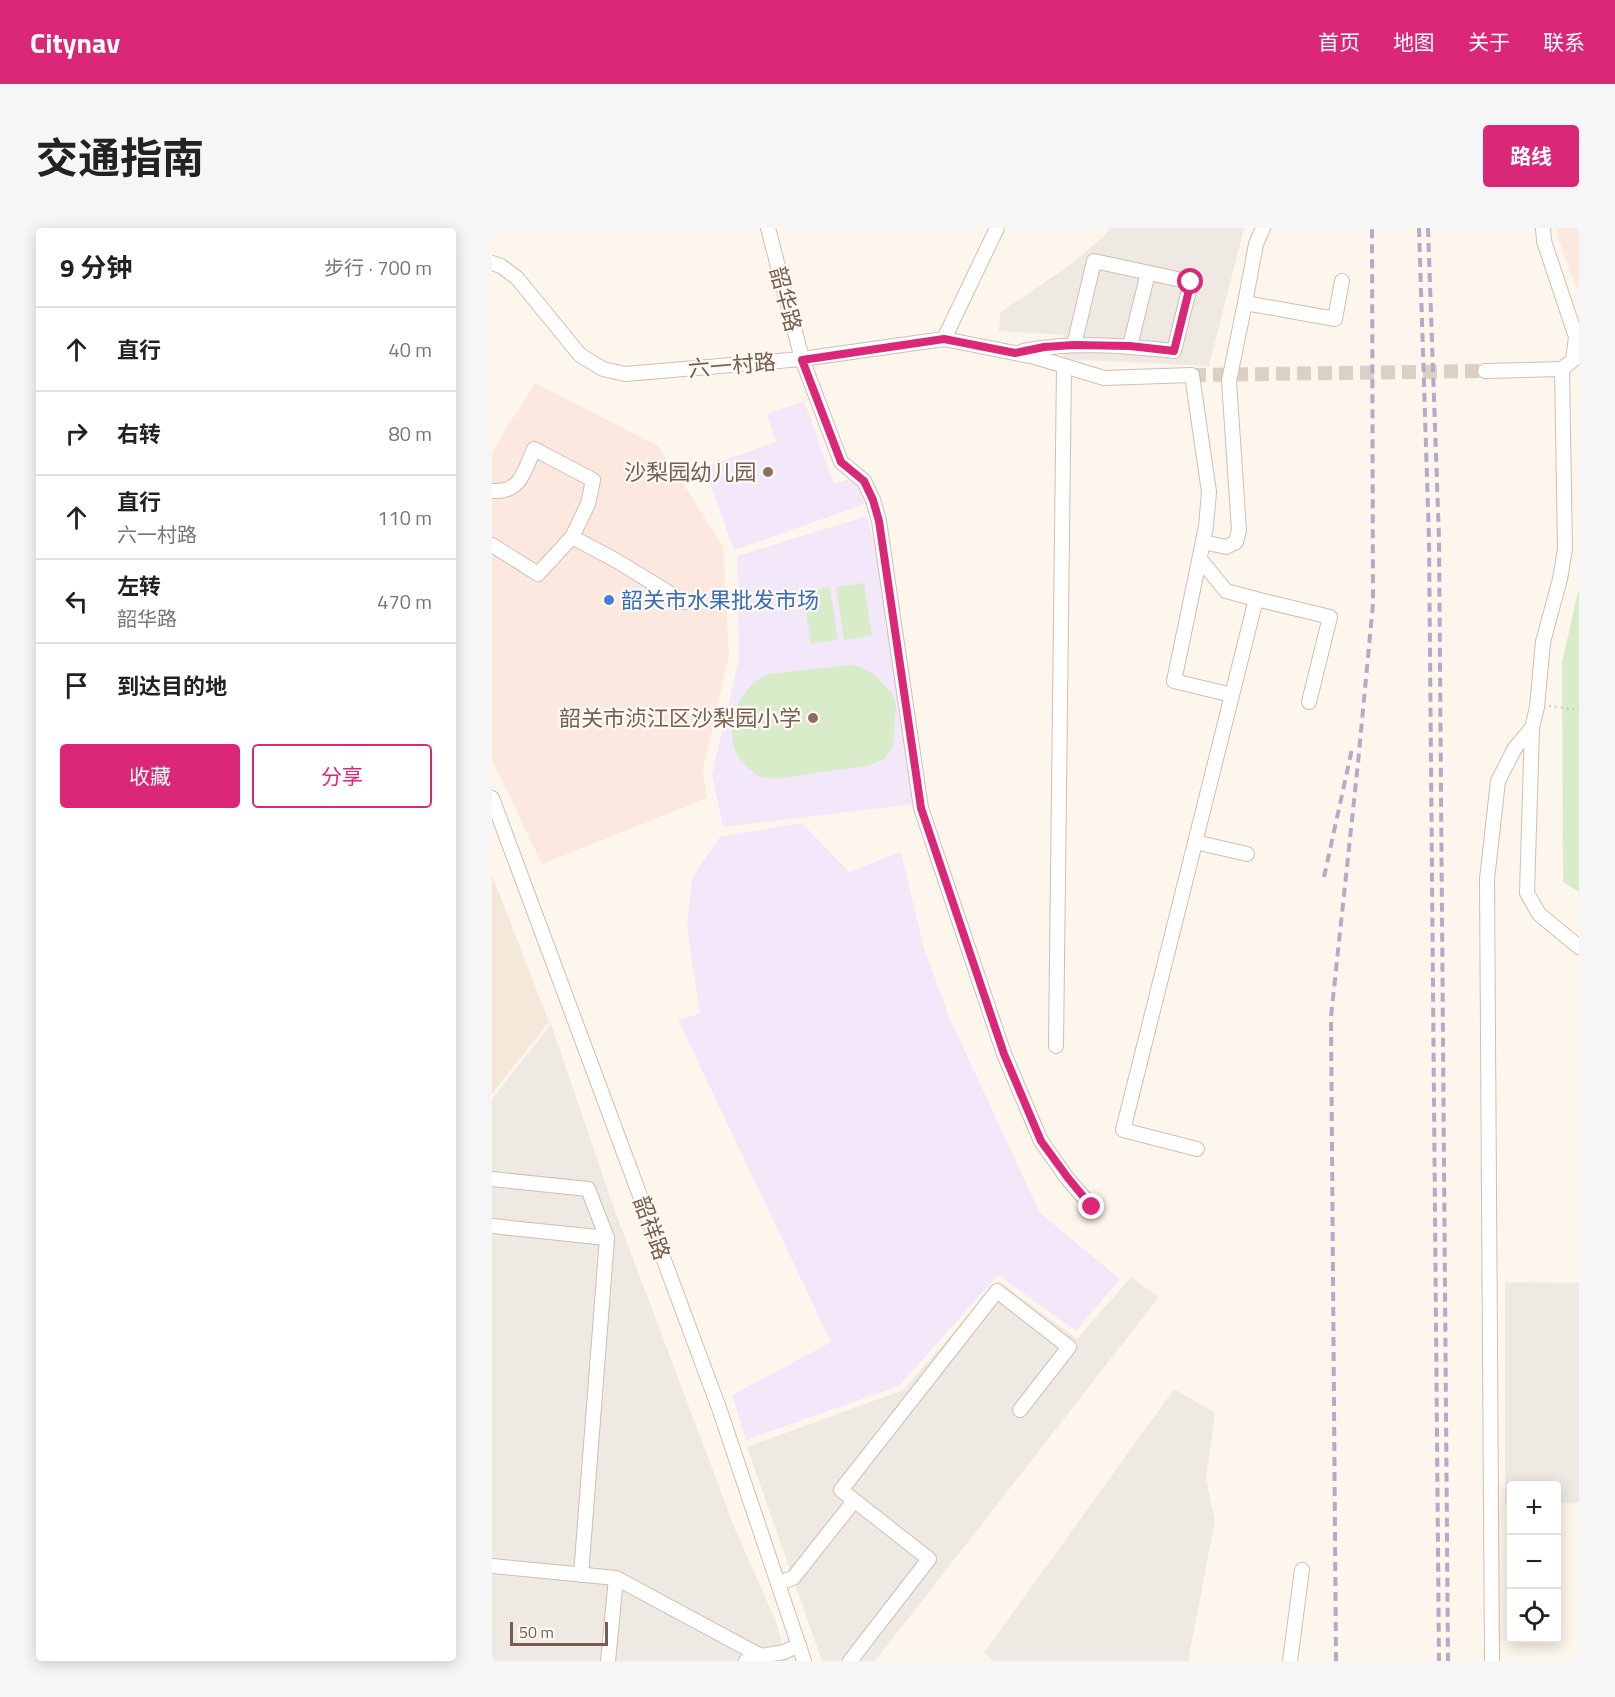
<!DOCTYPE html>
<html lang="zh">
<head>
<meta charset="utf-8">
<style>
  body { margin:0; font-family:"Titillium Web","Noto Sans SC",sans-serif; background:#f6f6f6; color:#222 }
  .controls { position:absolute; right:18px; bottom:18px; display:grid; overflow:hidden; border-radius:6px; box-shadow:0 3px 15px #0003 }
  .controls button { width:54px; height:54px; display:grid; place-items:center; padding:0; border:0; border-bottom:2px solid #e0e0e0; background:#fff; color:#222; font:30px sans-serif }
  .scale { position:absolute; left:18px; bottom:15px; width:98px; box-sizing:border-box; padding-left:6px; border:3px solid #7a5c4d; border-top:0; font-size:16px; line-height:21px; white-space:nowrap; color:#7a5c4d; -webkit-text-stroke:4px #fffaf3; paint-order:stroke }
  .stop { position:absolute; width:18px; height:18px; margin:-14px; border:4px solid #db2777; border-radius:50%; background:#fff }
  .stop.end { background:#db2777; border-color:#fff; box-shadow:0 2px 6px #0008 }
  .list { margin:0; padding:0; list-style:none }
  h2 { display:flex; justify-content:space-between; align-items:center; height:78px; margin:0; padding:0 24px; font-size:26px }
  h2 small { font-size:20px; font-weight:400; color:#767676 }
  .list li { display:grid; grid-template-columns:39px 1fr auto; gap:18px; align-items:center; box-sizing:border-box; height:84px; padding:0 24px; border-top:2px solid #e0e0e0 }
  .list b { display:block; font-size:22px; white-space:nowrap }
  .list p { margin:0; font-size:20px; white-space:nowrap; color:#767676 }
  .list em { font-size:20px; font-style:normal; color:#767676 }
  .actions { display:flex; gap:12px; padding:18px 24px }
  .actions a { flex:1; padding:14px 0; border:2px solid #db2777; border-radius:6px; text-align:center; font-size:21px; color:#db2777 }
  .actions .main { background:#db2777; color:#fff }
  .icon { flex:none; width:33px; height:33px; fill:none; stroke:currentColor; stroke-width:2; stroke-linecap:round; stroke-linejoin:round }
  .map { position:relative; flex:none; width:1087px; height:1433px; overflow:hidden; border-radius:6px }
  header { display:flex; align-items:center; gap:36px; box-sizing:border-box; height:84px; padding:0 30px; background:#db2777; color:#fff }
  header strong { font-size:28px }
  nav { display:flex; gap:33px; margin-inline-start:auto; font-size:21px }
  .intro { display:flex; align-items:center; justify-content:space-between; box-sizing:border-box; height:144px; padding:0 36px }
  h1 { margin:0; font-size:42px }
  .button { padding:15px 27px; border-radius:6px; background:#db2777; color:#fff; font-size:21px; font-weight:700 }
  main { display:flex; gap:36px; padding:0 36px }
  aside { flex:1; background:#fff; border-radius:6px; box-shadow:0 3px 15px #0003 }
  .map>svg:first-child { display:block }
  .residential { fill:#f5e8da }
  .commercial { fill:#fde8e0 }
  .industrial { fill:#efe9e4 }
  .education { fill:#f3e8fa }
  .green { fill:#d8ecc9 }
  .lines { fill:none; stroke-linecap:round; stroke-linejoin:round }
  .minor-tunnel { stroke:#dcd0c4; stroke-width:14; stroke-dasharray:14 7; stroke-linecap:butt }
  .minor-casing { stroke:#d1beb0; stroke-width:16 }
  .path { stroke:#d9b8a5; stroke-width:2; stroke-dasharray:1.5 4.5; stroke-linecap:butt }
  .minor { stroke:#fff; stroke-width:14 }
  .rail { stroke:#b9a8c9; stroke-width:4; stroke-dasharray:9 6; stroke-linecap:butt }
  .route { stroke:#db2777; stroke-width:8 }
  .education-dot { fill:#8d6e63; stroke:#fffaf3; stroke-width:2 }
  .shop-dot { fill:#3f7fe0; stroke:#fffaf3; stroke-width:2 }
  .labels { text-anchor:middle; stroke-width:4.5; stroke-linejoin:round; paint-order:stroke }
  .street-label { font-size:22px; fill:#7a5c4d; stroke:#fffaf3 }
  .education-label { font-size:22px; fill:#785e54; stroke:#fffaf3; text-anchor:end }
  .shop-label { font-size:22px; fill:#366cbe; stroke:#fffaf3; text-anchor:start }
</style>
</head>
<body>
<header>
<strong>Citynav</strong>
<nav><a>首页</a><a>地图</a><a>关于</a><a>联系</a></nav>
</header>
<div class="intro"><h1>交通指南</h1><a class="button">路线</a></div>
<main>
<aside>
<h2>9 分钟<small>步行 · 700 m</small></h2>
<ul class="list">
<li><svg class="icon" aria-label="ahead" viewBox="0 0 24 24"><path d="M12 20V5M6 11l6-6 6 6"/></svg><div><b>直行</b></div><em>40 m</em></li>
<li><svg class="icon" aria-label="right" viewBox="0 0 24 24"><path d="M7 20v-9h11M14 6l5 5-5 5"/></svg><div><b>右转</b></div><em>80 m</em></li>
<li><svg class="icon" aria-label="ahead" viewBox="0 0 24 24"><path d="M12 20V5M6 11l6-6 6 6"/></svg><div><b>直行</b><p>六一村路</p></div><em>110 m</em></li>
<li><svg class="icon" aria-label="left" viewBox="0 0 24 24"><path d="M17 20v-9H6M10 6l-5 5 5 5"/></svg><div><b>左转</b><p>韶华路</p></div><em>470 m</em></li>
<li><svg class="icon" aria-label="arrive" viewBox="0 0 24 24"><path d="M6 21V4h12l-3 4 3 4H6"/></svg><div><b>到达目的地</b></div></li>
</ul>
<div class="actions"><a class="main">收藏</a><a>分享</a></div>
</aside>
<div class="map">
<svg width="1087" height="1433" viewBox="0 0 1087 1433">
  <rect width="100%" height="100%" fill="#fdf6ec"/>
  <polygon class="residential" points="0,647 57,794 0,866"/>
  <g class="commercial">
    <polygon points="1065,0 1087,0 1087,60 1084,59 1066,10"/>
    <polygon points="43,155 166,218 231,318 237,427 211,542 215,570 50,636 0,532 0,224"/>
  </g>
  <g class="industrial">
    <polygon points="618,0 752,0 717,138 571,131 572,107 507,103 508,85 579,36 613,7"/>
    <polygon points="59,796 123,983 243,1301 285,1396 294,1433 0,1433 0,871"/>
    <polygon points="639,1049 667,1069 383,1433 330,1433 255,1219 411,1162 507,1053 585,1111"/>
    <polygon points="1013,1054 1087,1055 1087,1275 1065,1275 1064,1258 1020,1258 1019,1275 1013,1275"/>
    <polygon points="682,1161 723,1185 714,1251 723,1293 696,1433 501,1433 492,1425"/>
  </g>
  <g class="education">
    <polygon points="312,173 342,256 363,249 373,276 242,322 212,239 284,214 275,186"/>
    <polygon points="375,288 392,354 401,434 423,576 231,599 220,547 247,431 245,328"/>
    <polygon points="310,595 357,644 409,624 432,720 458,791 548,985 628,1051 584,1103 506,1047 407,1158 254,1212 240,1167 339,1114 186,792 208,786 195,699 200,650 228,609"/>
  </g>
  <g class="green">
    <polygon points="372,355 380,408 352,412 344,359"/>
    <polygon points="338,359 346,412 319,416 311,364"/>
    <polygon points="1087,360 1087,664 1071,654 1070,434"/>
    <path d="M359,437L371,440L382,446L401,467L404,479L401,520L391,532L374,538L281,551C277,550 271,550 267,548C264,547 259,542 256,540C225,513 242,461 276,446Z"/>
  </g>
  <g class="lines">
    <polyline class="minor-tunnel" points="700,147 993,143"/>
    <g class="minor-casing">
      <g id="minor">
        <polyline points="276,0 310,131 349,234 372,253 381,272 387,293 429,580 512,826 549,913 575,950 600,979"/>
        <polyline points="0,35 9,38 25,50 88,127 111,141 133,146 310,131 452,111 543,129 612,150 700,147 717,264 714,299 682,453 740,467 631,902 705,921"/>
        <polyline points="753,75 764,16 771,0"/>
        <polyline points="452,111 505,0"/>
        <polyline points="638,118 656,45"/>
        <path d="M531,123C581,113 631,118 682,123L699,54L602,33L582,117"/>
        <polyline points="993,143 1070,141 1081,132 1084,109 1052,13 1051,0"/>
        <path d="M0,263C29,265 32,243 42,221L101,252L96,276L80,309L46,346L0,317"/>
        <polyline points="80,309 125,333 192,374"/>
        <polyline points="711,314 734,319 744,314 747,302 737,153 753,75 843,91 850,53"/>
        <polyline points="708,331 734,363 764,371 740,467"/>
        <polyline points="764,371 838,389 817,474"/>
        <polyline points="1040,500 1035,665 1047,686 1087,719"/>
        <polyline points="0,570 227,1180 312,1433"/>
        <polyline points="703,614 755,626"/>
        <polyline points="564,818 572,138"/>
        <polyline points="0,951 96,961 115,1010"/>
        <polyline points="0,998 115,1010 89,1347"/>
        <polyline points="0,1338 124,1350 269,1428"/>
        <polyline points="286,1355 301,1350 362,1273"/>
        <polyline points="116,1433 124,1350"/>
        <polyline points="254,1433 269,1428 292,1424 307,1417"/>
        <polyline points="358,1433 437,1331 349,1262 505,1063 577,1119 528,1182"/>
        <polyline points="798,1433 810,1342"/>
        <polyline points="1000,1433 995,651 1006,553 1023,520 1040,500 1045,479 1051,414 1068,351 1073,321 1070,141"/>
      </g>
    </g>
    <polyline class="path" points="1057,478 1087,482"/>
    <use href="#minor" class="minor"/>
    <g class="rail">
      <polyline points="927,0 937,311 947,1433"/>
      <polyline points="936,0 947,311 956,1433"/>
      <polyline points="832,649 860,521"/>
      <polyline points="844,1433 839,789 866,535 881,376 880,0"/>
    </g>
  </g>
  <g class="lines">
    <polyline class="route" points="600,979 576,950 549,913 512,826 429,580 387,293 381,272 372,253 349,234 310,132 452,111 523,125 552,119 582,117 638,118 682,123 699,54"/>
  </g>
  <g class="education-dot">
    <circle cx="276" cy="244" r="6"/>
    <circle cx="321" cy="490" r="6"/>
  </g>
  <circle class="shop-dot" cx="117" cy="372" r="6"/>
  <g class="labels">
    <g class="street-label">
      <text transform="translate(294 71) rotate(75)" y="8">韶华路</text>
      <text transform="translate(240 137) rotate(-5)" y="8">六一村路</text>
      <text transform="translate(160 1000) rotate(70)" y="8">韶祥路</text>
    </g>
    <g class="education-label">
      <text x="264" y="252">沙梨园幼儿园</text>
      <text x="309" y="498">韶关市浈江区沙梨园小学</text>
    </g>
    <g class="shop-label">
      <text x="129" y="380">韶关市水果批发市场</text>
    </g>
  </g>
</svg>
<div class="controls">
<button>+</button>
<button>−</button>
<button><svg class="icon" aria-label="locate" viewBox="0 0 24 24"><circle cx="12" cy="12" r="6"/><path d="M12 2v4M12 18v4M2 12h4M18 12h4"/></svg></button>
</div>
<div class="scale">50 m</div>
<div class="stop" style="left:699px;top:54px"></div>
<div class="stop end" style="left:600px;top:979px"></div>
</div>
</main>
</body>
</html>
